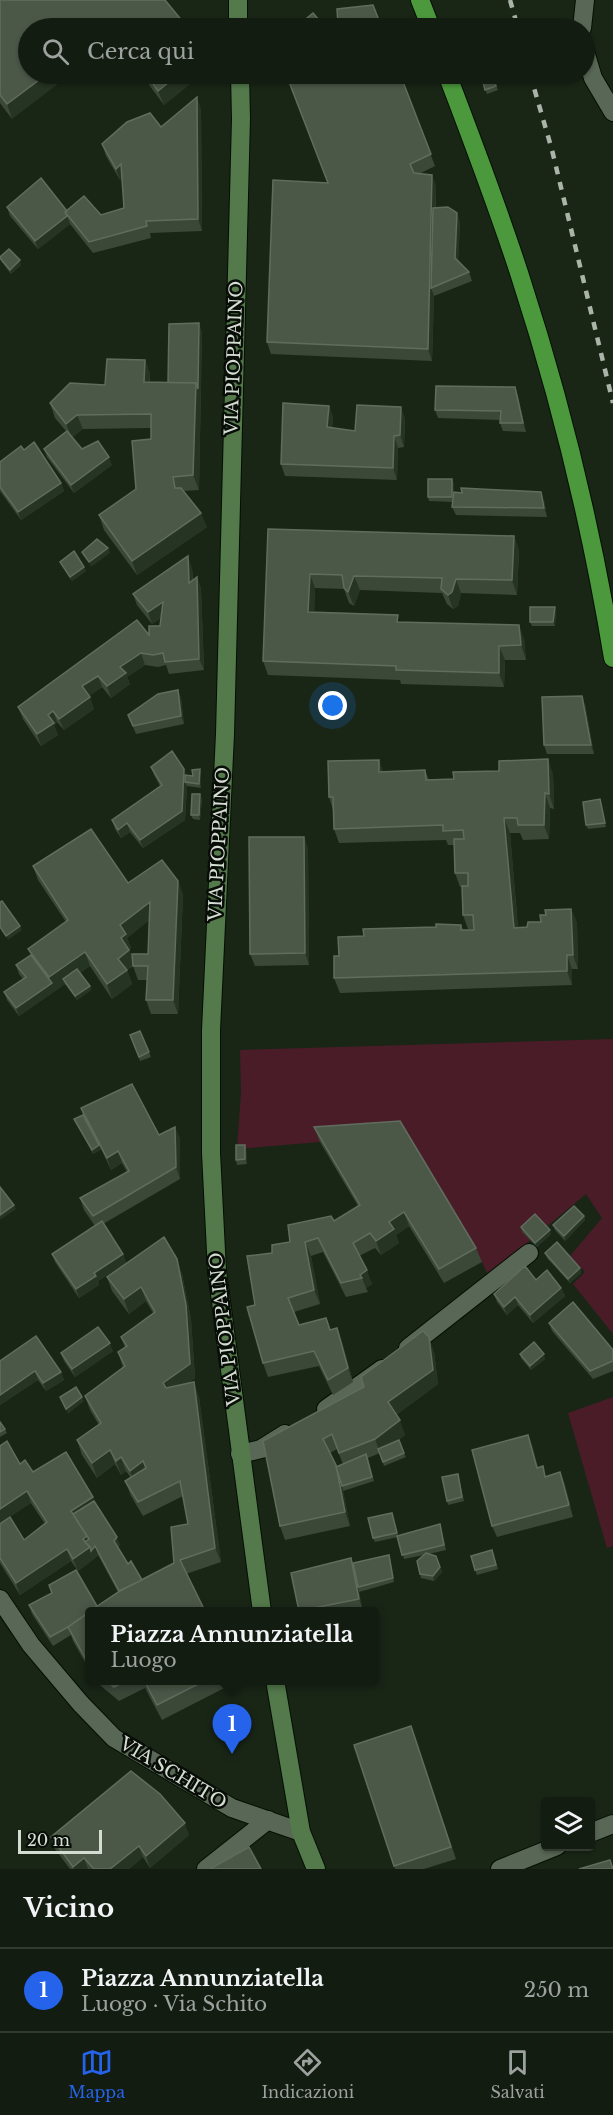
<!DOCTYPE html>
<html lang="it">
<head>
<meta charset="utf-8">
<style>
  body { margin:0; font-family:"Libre Baskerville",serif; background:#20291e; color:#f1f3f6 }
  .controls { position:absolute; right:18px; bottom:18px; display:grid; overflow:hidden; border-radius:6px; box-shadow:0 2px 4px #0004 }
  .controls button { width:54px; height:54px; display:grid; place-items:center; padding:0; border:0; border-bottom:2px solid #323a30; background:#131c10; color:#f1f3f6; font:30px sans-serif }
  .scale { position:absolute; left:18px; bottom:15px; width:84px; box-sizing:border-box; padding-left:6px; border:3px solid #d4ddd2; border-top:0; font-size:16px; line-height:21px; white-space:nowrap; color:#d4ddd2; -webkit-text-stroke:4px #080d07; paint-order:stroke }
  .you { position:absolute; left:333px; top:706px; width:21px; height:21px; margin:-15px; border:4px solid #fff; border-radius:50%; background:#1a73e8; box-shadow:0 0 0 9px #1a73e833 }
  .badge { display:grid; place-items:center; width:39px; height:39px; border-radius:50%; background:#2563eb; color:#fff; font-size:20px; font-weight:700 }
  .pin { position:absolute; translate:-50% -50px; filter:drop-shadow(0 2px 3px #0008) }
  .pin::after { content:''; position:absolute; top:32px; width:21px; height:18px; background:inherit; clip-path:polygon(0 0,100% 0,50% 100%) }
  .popup { position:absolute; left:85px; top:1607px; width:294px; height:78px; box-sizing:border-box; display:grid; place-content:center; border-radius:6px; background:#131c10; filter:drop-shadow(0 2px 4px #0005); font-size:20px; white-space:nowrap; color:#9da19f }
  .popup b { font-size:22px; color:#f1f3f6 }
  .popup::after { content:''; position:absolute; left:50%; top:100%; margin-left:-12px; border:12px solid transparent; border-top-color:#131c10 }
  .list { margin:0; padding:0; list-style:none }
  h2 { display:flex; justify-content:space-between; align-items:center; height:78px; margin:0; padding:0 24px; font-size:26px }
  h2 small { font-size:20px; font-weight:400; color:#9da19f }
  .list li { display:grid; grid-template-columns:39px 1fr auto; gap:18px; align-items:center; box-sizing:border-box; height:84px; padding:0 24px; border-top:2px solid #323a30 }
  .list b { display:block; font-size:22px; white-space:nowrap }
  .list p { margin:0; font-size:20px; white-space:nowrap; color:#9da19f }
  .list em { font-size:20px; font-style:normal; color:#9da19f }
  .icon { flex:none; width:33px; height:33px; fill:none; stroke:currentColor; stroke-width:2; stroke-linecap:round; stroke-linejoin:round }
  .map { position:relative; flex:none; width:613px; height:1869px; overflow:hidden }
  .search { position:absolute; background:#131c10; box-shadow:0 2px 4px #0004; left:18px; right:18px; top:18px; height:66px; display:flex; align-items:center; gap:15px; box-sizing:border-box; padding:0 21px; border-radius:33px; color:#9da19f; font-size:22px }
  .sheet { height:162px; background:#131c10 }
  nav { display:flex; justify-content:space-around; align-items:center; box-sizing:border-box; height:84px; border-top:2px solid #323a30; background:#131c10; font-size:16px; color:#9da19f }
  nav a { display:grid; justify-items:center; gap:3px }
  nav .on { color:#2563eb }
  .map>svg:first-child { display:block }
  .green { fill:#491c28 }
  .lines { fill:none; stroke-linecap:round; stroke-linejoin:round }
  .minor-casing { stroke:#040f03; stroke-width:20 }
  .tertiary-casing { stroke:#040f03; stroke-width:20 }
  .secondary-casing { stroke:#040f03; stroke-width:20 }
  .trunk-casing { stroke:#040f03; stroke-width:20 }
  .minor { stroke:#596856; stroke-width:18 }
  .tertiary { stroke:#596856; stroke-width:18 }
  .secondary { stroke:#547a4c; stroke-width:18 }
  .trunk { stroke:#4c983c; stroke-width:18 }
  .rail { stroke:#aab4a8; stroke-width:4.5; stroke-dasharray:8 8; stroke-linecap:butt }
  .wall { fill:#3b4838; fill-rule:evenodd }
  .shaded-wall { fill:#263423 }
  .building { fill:#4b5848; stroke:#606d5e; stroke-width:1.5 }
  .labels { text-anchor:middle; stroke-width:5; stroke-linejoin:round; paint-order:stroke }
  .street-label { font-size:18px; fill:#d4ddd2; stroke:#080d07 }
</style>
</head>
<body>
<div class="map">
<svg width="613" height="1869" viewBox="0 0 613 1869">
  <rect width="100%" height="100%" fill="#192616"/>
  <g class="green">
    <polygon points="613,1039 613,1334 573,1284 585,1272 570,1256 602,1218 586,1194 488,1275 482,1262 320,1142 237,1149 241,1093 240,1050"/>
    <polygon points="613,1397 613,1546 607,1548 568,1413"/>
  </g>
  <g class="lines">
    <g class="minor-casing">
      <g id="minor">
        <polyline points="582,28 585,0"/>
        <polyline points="584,48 593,78 613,112"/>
        <polyline points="408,1348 529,1253"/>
        <polyline points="326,1409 382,1369"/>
        <polyline points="240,1454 261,1449 285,1434"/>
        <polyline points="590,1833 613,1824"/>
        <polyline points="206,1869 268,1820"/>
        <polyline points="500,1869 557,1846"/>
      </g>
    </g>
    <g class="tertiary-casing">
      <polyline id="tertiary" points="0,1599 31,1645 81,1704 114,1738 232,1808 301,1832"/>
    </g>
    <g class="secondary-casing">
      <g id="secondary">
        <polyline points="238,0 238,28"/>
        <polyline points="240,74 241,119 225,734 211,1030 211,1153 217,1271 262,1612"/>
        <polyline points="275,1680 301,1832 316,1869"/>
      </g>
    </g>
    <g class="trunk-casing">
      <g id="trunk">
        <polyline points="420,0 431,28"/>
        <path d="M447,74C473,142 499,210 521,279C561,402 592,530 613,658"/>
      </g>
    </g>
    <use href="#minor" class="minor"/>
    <use href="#tertiary" class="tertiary"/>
    <use href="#secondary" class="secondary"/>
    <use href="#trunk" class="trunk"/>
    <g class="rail">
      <polyline points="510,0 518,28"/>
      <polyline points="530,74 552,150 613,403"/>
    </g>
  </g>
  <g class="wall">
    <polygon points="0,0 28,28 12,119 0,103"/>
    <polygon points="141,74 202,74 164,105"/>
    <polygon points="400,74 435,166 419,174 436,186 436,208 460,222 458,261 469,272 472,281 434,296 432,361 271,354 267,342 328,183"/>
    <polygon points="492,74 498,90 487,94 481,75"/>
    <polygon points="201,109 202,231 150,233 151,238 93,253 70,224 38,249 10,216 7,207 67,211 101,215 124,208 122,179 120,180 106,156 102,144 161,127"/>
    <polygon points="0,257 21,265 11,274 1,261"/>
    <polygon points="202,332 199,490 183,491 207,527 137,575 104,530 99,515 136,489 151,439 151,428 83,429 72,437 82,449 112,465 74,493 47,457 44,449 66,431 55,418 50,403 105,385 145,360 150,374 150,382 168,383"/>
    <polygon points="515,387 518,396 526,432 503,431 500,423 500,420 438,418 435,410"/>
    <polygon points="329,406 333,417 332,428 355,431 405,418 404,447 398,448 397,480 285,476 281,464"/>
    <polygon points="0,462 61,483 64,491 21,520 0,491"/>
    <polygon points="452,479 454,484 454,496 544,500 547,517 456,515 452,507 453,502 429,501 428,497"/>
    <polygon points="268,529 514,536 519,551 517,595 461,593 458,606 453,609 447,604 442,593 360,590 354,606 349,603 344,589 315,588 314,612 400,622 524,639 526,660 505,660 504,687 401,684 400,680 268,675 263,661"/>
    <polygon points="60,562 86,571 72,581 62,566"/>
    <polygon points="192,568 193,580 197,577 201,589 204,670 169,674 166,665 158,667 145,665 127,677 130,684 111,698 102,687 89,696 94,709 64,730 57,722 54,725 58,735 41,746 23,719 18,707 149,635 160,626 161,618 152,624 137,605 133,594"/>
    <polygon points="556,611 555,626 532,626 530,622"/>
    <polygon points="178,690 181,698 184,724 136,734 128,715"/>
    <polygon points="585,704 594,754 547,754 544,745"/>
    <polygon points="379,760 383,772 425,770 429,780 553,774 554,809 550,808 549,839 523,840 520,833 510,833 518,927 527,927 541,922 546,915 571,909 577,923 578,969 572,969 572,985 340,993 334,978 339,956 364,936 436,927 461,925 463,930 474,930 468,929 463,915 462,887 460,887 455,873 454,845 448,845 446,840 339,843 334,829 333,810 329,797"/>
    <polygon points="151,767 184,769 186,775 193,776 201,773 201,788 187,786 185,820 143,848 130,832 121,838 115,829 112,820 160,786 154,775"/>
    <polygon points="202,798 200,820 193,819 191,815"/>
    <polygon points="600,799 606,827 588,829 586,825"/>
    <polygon points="304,837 308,849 309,965 255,966 250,954"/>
    <path d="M33,866L128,883L178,881L183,895L178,1014H151L146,1000L147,980H138L133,966L127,970L132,984L112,999L90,966L80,973L90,986L91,990L77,1000L65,984L19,1016L7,1000L4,992L23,979L19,974L16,965L31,955L28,949L66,922L38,880ZM149,920L148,954L133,960L129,950L131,948L127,938Z"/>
    <polygon points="140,1031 151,1057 140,1061 130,1035"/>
    <polygon points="81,1108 159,1135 180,1138 180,1179 103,1224 123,1254 126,1263 98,1281 99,1285 79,1298 55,1262 52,1254 95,1226 84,1210 80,1198 127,1172 122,1163 111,1170 101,1149 93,1154 74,1119 83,1115"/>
    <polygon points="314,1127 476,1248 482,1262 444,1283 409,1226 396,1235 399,1243 381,1255 375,1248 359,1256 372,1284 366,1288 368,1292 346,1297 323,1252 311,1256 320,1304 294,1312 299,1325 331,1330 337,1328 342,1342 353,1382 333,1395 319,1366 268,1377 263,1363 255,1305 272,1253 290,1242 334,1221 358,1206 320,1142"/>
    <polygon points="245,1145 246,1149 247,1164 237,1165 236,1160"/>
    <polygon points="584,1216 585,1220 565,1241 555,1230 553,1225"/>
    <polygon points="521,1227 551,1234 537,1247 522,1232"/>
    <polygon points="545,1253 580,1268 581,1273 570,1283 547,1258"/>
    <polygon points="182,1274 191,1319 195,1378 187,1384 199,1397 221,1562 186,1574 90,1611 90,1671 73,1641 71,1635 53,1646 32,1614 29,1605 97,1606 118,1592 98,1555 94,1559 78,1571 71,1561 20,1595 0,1563 0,1524 24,1540 45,1524 31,1503 0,1523 0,1446 20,1464 33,1472 94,1501 120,1545 118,1548 128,1564 142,1580 174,1563 188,1524 183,1496 143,1516 131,1496 125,1481 131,1478 126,1471 121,1475 115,1464 97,1478 82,1455 77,1440 99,1425 90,1410 85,1396 123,1368 118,1352 125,1348 121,1337 153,1313 146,1301 129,1314 112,1291 107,1277"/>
    <polygon points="536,1280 561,1288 565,1296 533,1323 518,1305 507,1315 497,1302 494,1294"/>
    <polygon points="549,1323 613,1350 613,1371 593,1379 552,1331"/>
    <polygon points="113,1351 75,1377 64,1361 61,1353"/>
    <path d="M434,1352L438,1384L396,1415L405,1435L397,1441L406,1457L384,1466L380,1453L368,1458L374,1481L343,1491L350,1526L285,1540L280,1526L263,1441ZM337,1449L343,1464L336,1467L330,1453Z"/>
    <polygon points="520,1354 545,1359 531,1370 521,1358"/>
    <polygon points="0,1361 61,1372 64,1380 46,1391 38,1380 0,1405"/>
    <polygon points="0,1422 5,1429 7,1433 0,1437"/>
    <polygon points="528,1435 538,1467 546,1476 560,1472 565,1484 573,1517 497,1537 492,1526"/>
    <polygon points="458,1474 464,1501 448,1505 447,1501"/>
    <polygon points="392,1513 398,1536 440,1524 446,1550 429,1554 436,1556 442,1572 434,1581 421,1578 420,1574 424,1555 404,1559 398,1537 375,1542 373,1538"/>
    <polygon points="492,1550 498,1569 477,1575 475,1570"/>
    <polygon points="389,1555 394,1582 359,1592 362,1607 341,1611 299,1611 351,1558 353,1563"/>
    <polygon points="94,1680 238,1680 238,1681 162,1720 145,1688 119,1701"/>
    <polygon points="411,1726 456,1859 424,1869 395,1869 354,1745"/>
    <polygon points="189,1835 150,1868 143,1857 129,1869 70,1869 55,1849 51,1837"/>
  </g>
  <g class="shaded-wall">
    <polygon points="47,74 71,74 12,119 7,104"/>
    <polygon points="103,74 110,74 105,78"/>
    <polygon points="179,74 202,74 164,105 158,91"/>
    <polygon points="197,97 201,109 202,231 198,219"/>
    <polygon points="121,164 126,176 120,180 116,169"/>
    <polygon points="432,175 436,186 434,287 431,288 434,296 432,361 428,349"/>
    <polygon points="457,213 460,222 458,266 455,258"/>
    <polygon points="67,216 70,224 38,249 35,241"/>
    <polygon points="20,260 21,265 11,274 10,270"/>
    <polygon points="199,323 202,332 199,490 193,475 196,383"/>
    <polygon points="145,360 150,374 149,396 144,382"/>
    <polygon points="515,387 518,396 526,432 523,423"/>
    <polygon points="329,406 333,417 331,439 327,427"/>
    <polygon points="401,407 405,418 404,447 400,435"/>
    <polygon points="77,415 83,429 72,438 66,424"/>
    <polygon points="394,436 398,448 397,480 393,468"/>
    <polygon points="109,457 112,465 74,493 71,485"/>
    <polygon points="452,479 454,484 454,502 452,497"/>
    <polygon points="61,483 64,491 21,520 18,512"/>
    <polygon points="541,492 544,500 547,517 544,508"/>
    <polygon points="201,513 207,527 137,575 132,561"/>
    <polygon points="514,536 519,551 517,595 512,580"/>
    <polygon points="108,548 110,553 91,567 89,562"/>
    <polygon points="188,556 192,568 193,595 189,583"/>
    <polygon points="84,567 86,571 72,581 70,577"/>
    <polygon points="310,574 315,588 314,626 308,612"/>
    <polygon points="354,576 360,590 354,606 348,592"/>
    <polygon points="197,577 201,589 204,670 199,659"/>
    <polygon points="456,579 461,593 458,606 453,609 448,595"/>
    <polygon points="163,602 167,614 152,624 148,612"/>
    <polygon points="555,607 556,611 555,626 553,622"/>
    <polygon points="519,625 524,639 526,660 521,645"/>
    <polygon points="499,646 505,660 504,687 499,673"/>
    <polygon points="141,653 145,665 127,677 130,684 111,698 107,686 120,667"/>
    <polygon points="98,676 102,687 86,698 82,686"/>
    <polygon points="178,690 181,698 184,724 181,716"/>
    <polygon points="582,696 585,704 594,754 591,745"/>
    <polygon points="90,697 94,709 64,730 59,719"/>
    <polygon points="53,711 57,722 54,725 58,735 41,746 37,734 48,715"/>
    <polygon points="548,759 553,774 554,809 549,794"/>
    <polygon points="379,760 384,774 379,772"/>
    <polygon points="184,769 187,777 185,782 187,786 185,820 143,848 140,840"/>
    <polygon points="200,769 201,773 201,788 199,784"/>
    <polygon points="545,793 550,808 549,839 544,825"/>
    <polygon points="200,794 202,798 200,820 199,815"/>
    <polygon points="504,818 510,833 519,942 514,928"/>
    <polygon points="127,823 130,832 121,838 118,830"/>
    <polygon points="304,837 308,849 309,965 305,953"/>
    <polygon points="178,881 183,895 178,1014 173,1000"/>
    <polygon points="150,902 155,916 127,938 131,948 126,952 121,938 120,925"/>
    <polygon points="571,909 577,923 578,969 573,955"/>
    <polygon points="20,926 22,930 8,940 6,936"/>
    <polygon points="129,950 134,964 127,970 132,984 112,999 107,984 118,959"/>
    <polygon points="85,952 90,966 66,983 63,979 65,984 19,1016 16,1008 52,983 49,977"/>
    <polygon points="567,955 572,969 572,985 567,971"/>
    <polygon points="90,986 91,990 77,1000 75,996"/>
    <polygon points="175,1127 180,1138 180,1179 176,1167"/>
    <polygon points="99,1145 101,1150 93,1154 92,1150"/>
    <polygon points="245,1145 246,1149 247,1164 245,1159"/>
    <polygon points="118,1151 122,1163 111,1170 107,1158"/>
    <polygon points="14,1205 16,1209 0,1220 0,1215"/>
    <polygon points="404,1212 409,1226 396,1235 399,1243 381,1255 376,1241 389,1222"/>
    <polygon points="584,1216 585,1220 565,1241 564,1236"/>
    <polygon points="550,1230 551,1234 537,1247 535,1243"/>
    <polygon points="305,1242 311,1256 320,1304 314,1290"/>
    <polygon points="123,1254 126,1263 98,1281 99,1285 79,1298 76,1289 94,1273"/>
    <polygon points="177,1259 182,1274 191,1319 195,1378 168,1397 163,1383"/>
    <polygon points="580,1268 581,1273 570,1283 568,1279"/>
    <polygon points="367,1270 372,1284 366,1288 362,1278 360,1275"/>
    <polygon points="141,1287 146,1301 129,1314 124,1299"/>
    <polygon points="561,1288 565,1296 533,1323 530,1315"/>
    <polygon points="515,1297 518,1305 507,1315 504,1307"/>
    <polygon points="337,1328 342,1342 353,1382 348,1368"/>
    <polygon points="429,1337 434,1352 438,1384 393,1417 388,1402"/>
    <polygon points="110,1343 113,1351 75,1377 72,1369"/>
    <polygon points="544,1354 545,1359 531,1370 530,1366"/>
    <polygon points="35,1371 38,1380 0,1405 0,1395"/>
    <polygon points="61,1372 64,1380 46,1391 43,1383"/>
    <polygon points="194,1382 199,1397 221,1562 215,1548"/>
    <polygon points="82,1397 84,1401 68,1414 66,1409"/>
    <polygon points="400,1420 405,1435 380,1453 375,1439"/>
    <polygon points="528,1435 533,1447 541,1479 537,1468"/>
    <polygon points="110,1450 115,1464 97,1478 92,1463"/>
    <polygon points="121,1457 126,1471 121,1475 116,1461"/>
    <polygon points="143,1461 148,1476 135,1485 130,1471"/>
    <polygon points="336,1465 341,1480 350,1526 345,1512"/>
    <polygon points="560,1472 565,1484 573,1517 569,1505"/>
    <polygon points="27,1491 31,1503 0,1523 0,1509"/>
    <polygon points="93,1497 98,1509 77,1522 71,1511"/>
    <polygon points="87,1536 90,1549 94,1559 78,1571 73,1559 83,1539"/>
    <polygon points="117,1537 120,1545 117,1549 114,1541"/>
    <polygon points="95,1546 98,1555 94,1559 91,1551"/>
    <polygon points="67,1549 71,1561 20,1595 16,1583"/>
    <polygon points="351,1558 354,1566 362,1607 359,1599"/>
    <polygon points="440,1567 442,1572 434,1581 433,1576"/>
    <polygon points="185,1823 189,1835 150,1868 146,1856"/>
    <polygon points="139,1846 143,1857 129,1869 110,1869"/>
    <polygon points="84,1858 88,1869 74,1869 73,1867"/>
  </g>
  <g class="building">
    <polygon points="0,0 165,0 188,28 28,28 28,74 47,74 7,104 0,95"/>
    <polygon points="373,5 382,28 327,28 338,25 337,9"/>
    <polygon points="313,13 326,28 295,28"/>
    <polygon points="146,74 179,74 158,91"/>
    <polygon points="286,74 400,74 431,154 410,164 414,173 432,175 428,349 267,342 273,180 328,183"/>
    <polygon points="483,74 492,74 496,86 485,90 481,75"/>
    <polygon points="197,97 198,219 146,221 147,226 89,242 65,212 84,196 101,215 124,208 121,164 116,169 102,144 127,122 150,113 161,127"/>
    <polygon points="41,178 67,211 65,212 67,216 35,241 7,207"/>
    <polygon points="448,207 457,213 455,258 469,272 431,288 433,208"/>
    <polygon points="9,249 20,260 10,270 0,258 0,257"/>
    <polygon points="199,323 198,389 196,383 168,383 169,324"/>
    <polygon points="107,359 145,360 144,382 196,383 193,475 173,477 175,488 181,488 201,513 132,561 99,515 136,489 132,441 151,439 151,414 77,415 66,424 50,403 70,383 105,385"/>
    <polygon points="436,386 515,387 523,423 500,423 501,411 435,410"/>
    <polygon points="283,403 329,406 327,427 355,431 357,405 401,407 400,435 394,436 393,468 281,464"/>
    <polygon points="67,431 82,449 98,441 109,457 71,485 44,449"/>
    <polygon points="34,442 61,483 18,512 0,487 0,462 21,446 24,450"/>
    <rect x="428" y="479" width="24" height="18"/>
    <polygon points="461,488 541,492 544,508 452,507 454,492 462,493"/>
    <polygon points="268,529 514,536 512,580 456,579 452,592 448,595 441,589 442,578 354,576 348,592 344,588 342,575 310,574 308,612 398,615 397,622 519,625 521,645 499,646 499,673 396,670 396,666 263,661"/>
    <polygon points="97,539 108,548 89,562 82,552"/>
    <polygon points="74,551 84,567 70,577 60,562"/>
    <polygon points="188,556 189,583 197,577 199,659 165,662 163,653 153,655 141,653 120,667 126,673 107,686 98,676 82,686 90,697 59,719 53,711 48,715 54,723 37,734 18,707 137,620 149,635 149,626 160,626 163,602 148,612 133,594"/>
    <polygon points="530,607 555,607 553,622 530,622"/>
    <polygon points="178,690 181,716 133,726 128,715 158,694"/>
    <polygon points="582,696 591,745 544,745 542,697"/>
    <polygon points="172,751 184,769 182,811 140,840 127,823 118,830 112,820 162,785 151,767"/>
    <polygon points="548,759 549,794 545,793 544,825 518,825 517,818 504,818 514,928 527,927 528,922 541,922 540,915 546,915 545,910 571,909 573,955 567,955 567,971 334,978 334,956 339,956 338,937 364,936 363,929 436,927 436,924 461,925 461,930 474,930 473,915 463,915 462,886 468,886 468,873 455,873 454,839 464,839 463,830 443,831 443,825 334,829 333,797 329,797 328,761 379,760 379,772 425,770 426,780 454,779 453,772 499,771 499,761"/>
    <polygon points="200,769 199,784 185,782 185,775 193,776 192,770"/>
    <polygon points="192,794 200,794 199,815 191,815"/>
    <polygon points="600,799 605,823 586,825 583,802"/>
    <polygon points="91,829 128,883 162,860 178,881 173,1000 146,1000 148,966 133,966 132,954 148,954 150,902 120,925 126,934 121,938 129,950 118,959 127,970 107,984 85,952 49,977 28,949 68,920 33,866"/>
    <polygon points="249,837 304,837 305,953 250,954"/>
    <polygon points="2,901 20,926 6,936 0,927 0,902"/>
    <polygon points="31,955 52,983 16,1008 4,992 26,977 16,965"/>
    <polygon points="77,969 90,986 75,996 63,979"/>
    <polygon points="140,1031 149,1052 139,1057 130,1035"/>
    <polygon points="132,1084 159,1135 175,1127 176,1167 93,1216 80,1198 129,1171 118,1151 107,1158 81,1108"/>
    <polygon points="83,1115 99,1145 92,1150 74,1119"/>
    <polygon points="400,1121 476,1248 439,1269 404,1212 389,1222 394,1229 376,1241 370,1233 353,1243 367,1270 360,1275 362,1278 341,1283 318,1238 305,1242 314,1290 288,1298 299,1325 326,1318 330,1330 337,1328 348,1368 328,1380 314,1351 263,1363 247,1307 255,1305 247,1256 272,1253 272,1245 290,1242 288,1225 331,1216 334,1221 360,1205 314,1127"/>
    <polygon points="236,1145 245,1145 245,1159 236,1160"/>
    <polygon points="0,1187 14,1205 0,1215"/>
    <polygon points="574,1206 584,1216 564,1236 553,1225"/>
    <polygon points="535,1214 550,1230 535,1243 521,1227"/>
    <polygon points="102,1221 123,1254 94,1273 96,1276 76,1289 52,1254"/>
    <polygon points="164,1237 177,1259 186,1305 190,1364 163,1383 166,1388 194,1382 215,1548 180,1560 205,1611 90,1611 120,1591 174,1563 171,1527 188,1524 180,1481 138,1502 125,1481 146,1468 143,1461 130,1471 121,1457 116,1461 110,1450 92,1463 77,1440 101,1423 85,1396 125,1366 118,1352 127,1346 121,1337 155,1312 141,1287 124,1299 107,1277"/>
    <polygon points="557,1242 580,1268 568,1279 545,1253"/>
    <polygon points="525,1266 536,1280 547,1270 561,1288 530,1315 515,1297 504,1307 494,1294"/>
    <polygon points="573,1302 613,1350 613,1361 590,1371 549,1323"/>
    <polygon points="98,1327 110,1343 72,1369 61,1353"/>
    <polygon points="423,1331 429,1337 433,1370 388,1402 400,1420 375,1439 339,1453 332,1434 323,1439 336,1465 345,1512 280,1526 263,1441 364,1387 361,1377"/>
    <polygon points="36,1336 61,1372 43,1383 35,1371 0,1395 0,1361"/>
    <polygon points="534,1342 544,1354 530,1366 520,1354"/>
    <polygon points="76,1387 82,1397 66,1409 60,1397"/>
    <polygon points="0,1422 5,1429 0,1432"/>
    <polygon points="528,1435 537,1468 543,1466 545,1477 560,1472 569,1505 492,1526 472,1450"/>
    <polygon points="399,1440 404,1453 383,1462 378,1449"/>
    <polygon points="7,1441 20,1464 25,1460 33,1472 66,1452 93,1497 71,1511 87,1536 83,1539 90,1547 73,1559 67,1549 16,1583 0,1558 0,1524 10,1517 24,1540 47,1522 27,1491 0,1509 0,1446"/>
    <polygon points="366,1454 372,1477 342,1486 336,1467"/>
    <polygon points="458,1474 462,1497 447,1501 442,1477"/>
    <polygon points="94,1501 117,1537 114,1541 128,1564 131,1561 142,1580 119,1591 95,1546 91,1551 90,1547 85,1542 89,1539 87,1536 73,1514"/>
    <polygon points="392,1513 397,1533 373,1538 368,1518"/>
    <polygon points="440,1524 444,1545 402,1555 397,1536"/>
    <polygon points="492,1550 496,1565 475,1570 471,1556"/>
    <polygon points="426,1553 436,1556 440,1567 433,1576 420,1574 417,1561"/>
    <polygon points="389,1555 393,1578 358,1587 353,1563"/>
    <polygon points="351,1558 359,1599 299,1611 291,1573"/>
    <polygon points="76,1570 97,1606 68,1627 50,1637 29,1605 52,1593 49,1585"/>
    <polygon points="90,1612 90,1667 68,1627"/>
    <polygon points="106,1680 127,1680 114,1687"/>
    <polygon points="144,1680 206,1680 157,1705"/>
    <polygon points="411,1726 451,1847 394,1866 354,1745"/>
    <polygon points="131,1771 160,1794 185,1823 146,1856 139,1846 110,1869 94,1869 84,1858 73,1867 51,1837"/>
    <polygon points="249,1847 261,1869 210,1869"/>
    <polygon points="610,1860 613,1869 579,1869"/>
  </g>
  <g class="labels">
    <g class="street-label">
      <text transform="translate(234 358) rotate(-88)" y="6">VIA PIOPPAINO</text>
      <text transform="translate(219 844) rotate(-87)" y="6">VIA PIOPPAINO</text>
      <text transform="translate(225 1329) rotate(-97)" y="6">VIA PIOPPAINO</text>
      <text transform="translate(173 1773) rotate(31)" y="6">VIA SCHITO</text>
    </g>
  </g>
</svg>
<div class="controls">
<button><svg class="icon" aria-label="layers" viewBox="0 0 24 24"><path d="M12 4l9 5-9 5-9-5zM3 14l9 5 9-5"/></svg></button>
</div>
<div class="scale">20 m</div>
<div class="you"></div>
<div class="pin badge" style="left:232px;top:1754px">1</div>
<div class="popup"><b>Piazza Annunziatella</b>Luogo</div>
<div class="search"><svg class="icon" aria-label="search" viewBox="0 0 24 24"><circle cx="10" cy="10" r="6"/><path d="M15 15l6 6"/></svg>Cerca qui</div>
</div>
<section class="sheet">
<h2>Vicino<small></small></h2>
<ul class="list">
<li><span class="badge">1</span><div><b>Piazza Annunziatella</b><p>Luogo · Via Schito</p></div><em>250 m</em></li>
</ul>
</section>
<nav>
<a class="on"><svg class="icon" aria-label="map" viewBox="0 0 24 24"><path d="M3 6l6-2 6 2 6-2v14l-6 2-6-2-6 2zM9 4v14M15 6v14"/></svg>Mappa</a>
<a><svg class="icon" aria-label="directions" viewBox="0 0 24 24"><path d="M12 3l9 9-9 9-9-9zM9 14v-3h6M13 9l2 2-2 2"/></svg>Indicazioni</a>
<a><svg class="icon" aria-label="saved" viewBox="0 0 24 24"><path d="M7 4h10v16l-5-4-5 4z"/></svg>Salvati</a>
</nav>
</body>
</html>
